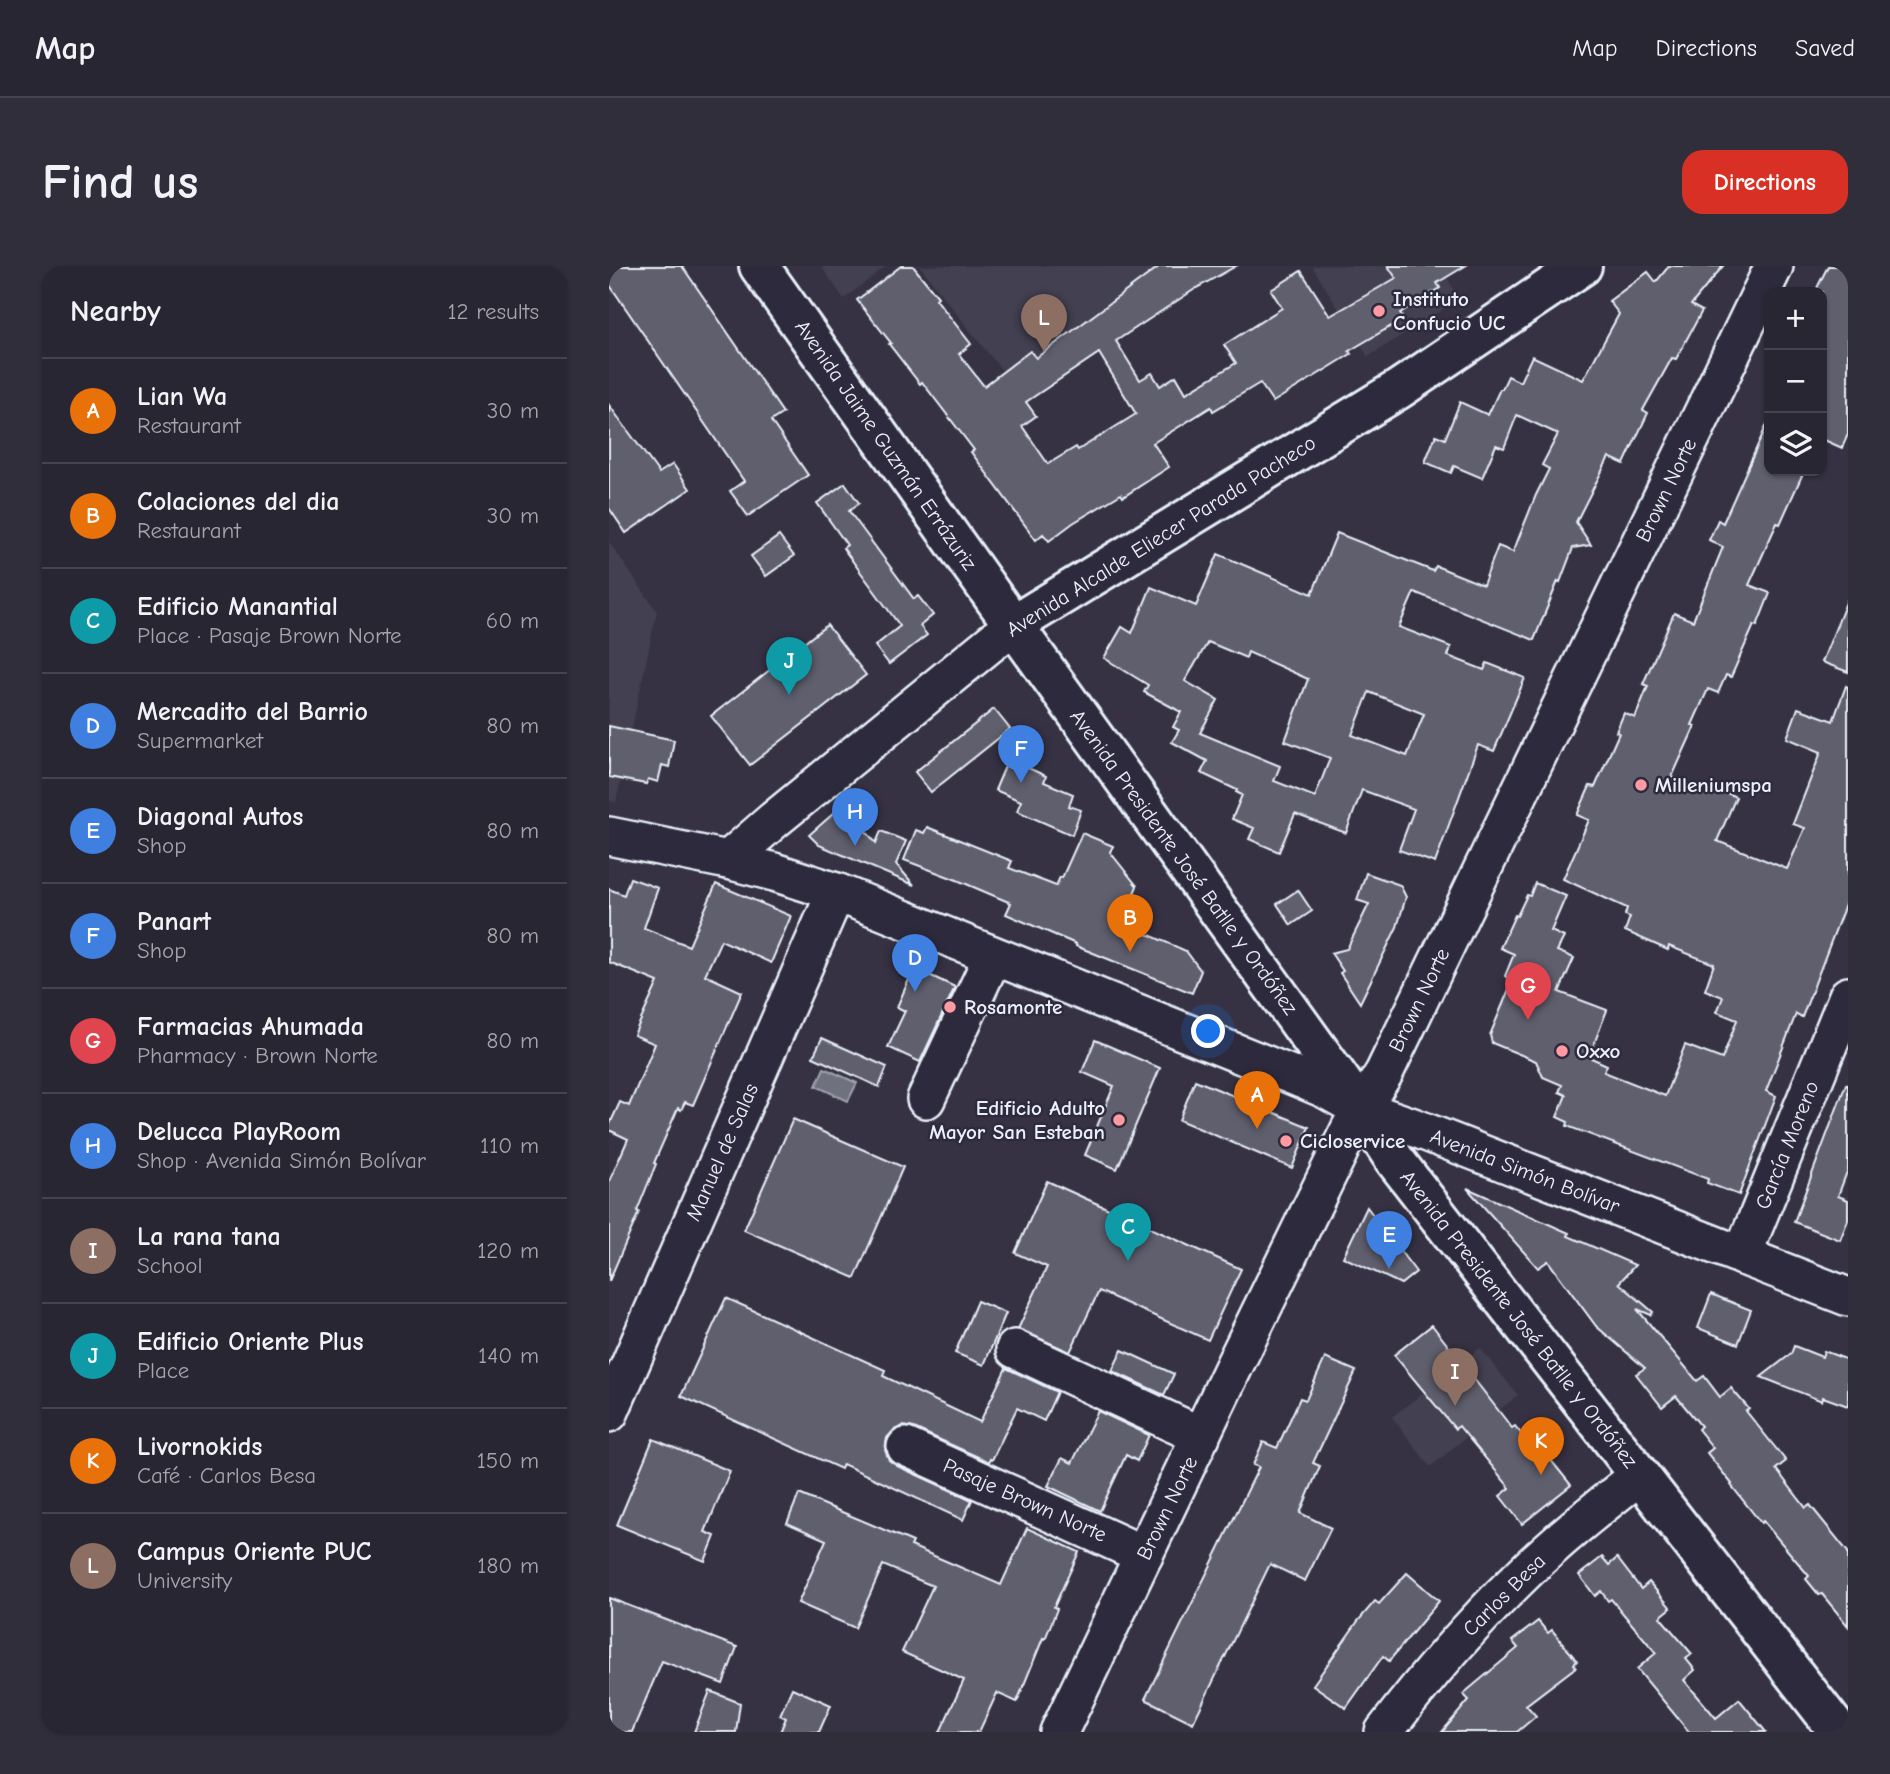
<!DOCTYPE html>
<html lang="en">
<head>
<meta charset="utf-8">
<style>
  body { margin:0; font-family:"Comic Neue",sans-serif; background:#302e3b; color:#f1f3f6 }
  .controls { position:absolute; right:21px; top:21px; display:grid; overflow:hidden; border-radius:14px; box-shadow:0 2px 5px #0004 }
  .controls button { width:63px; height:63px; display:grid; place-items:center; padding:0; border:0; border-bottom:2px solid #44434e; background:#282633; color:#f1f3f6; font:35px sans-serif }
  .you { position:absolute; left:600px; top:766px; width:24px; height:24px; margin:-18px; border:5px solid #fff; border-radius:50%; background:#1a73e8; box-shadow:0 0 0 10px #1a73e833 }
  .badge { display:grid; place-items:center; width:46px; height:46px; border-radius:50%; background:#d93025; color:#fff; font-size:23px; font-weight:700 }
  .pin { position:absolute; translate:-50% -58px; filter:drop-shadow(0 2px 4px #0008) }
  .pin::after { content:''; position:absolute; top:37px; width:24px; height:21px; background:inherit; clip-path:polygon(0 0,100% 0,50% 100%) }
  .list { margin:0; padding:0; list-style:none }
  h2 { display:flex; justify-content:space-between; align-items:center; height:91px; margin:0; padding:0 28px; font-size:30px }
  h2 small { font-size:23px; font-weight:400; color:#a5a5ac }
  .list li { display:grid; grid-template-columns:46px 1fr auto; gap:21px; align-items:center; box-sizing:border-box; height:105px; padding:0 28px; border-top:2px solid #44434e }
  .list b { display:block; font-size:26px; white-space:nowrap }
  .list p { margin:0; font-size:23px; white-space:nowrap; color:#a5a5ac }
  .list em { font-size:23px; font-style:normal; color:#a5a5ac }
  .icon { flex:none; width:38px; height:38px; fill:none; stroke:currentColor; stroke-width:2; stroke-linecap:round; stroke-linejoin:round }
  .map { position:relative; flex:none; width:1239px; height:1466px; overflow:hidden; border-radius:21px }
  header { display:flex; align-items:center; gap:42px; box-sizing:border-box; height:98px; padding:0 35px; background:#282633; border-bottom:2px solid #44434e }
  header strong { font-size:33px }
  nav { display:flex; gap:38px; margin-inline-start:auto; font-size:24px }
  .intro { display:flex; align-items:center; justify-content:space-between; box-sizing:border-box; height:168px; padding:0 42px }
  h1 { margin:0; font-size:49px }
  .button { padding:18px 32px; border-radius:21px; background:#d93025; color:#fff; font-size:24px; font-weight:700 }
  main { display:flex; gap:42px; padding:0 42px }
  aside { flex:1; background:#282633; border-radius:21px; box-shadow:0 2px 5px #0004 }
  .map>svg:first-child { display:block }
  .built { fill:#433f51 }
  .water { fill:#70717f; stroke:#a0a4af; stroke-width:2 }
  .building { fill:#605e6e; stroke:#e8f1f8; stroke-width:2; fill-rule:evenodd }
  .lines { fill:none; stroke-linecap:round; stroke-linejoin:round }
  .minor-casing { stroke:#e8f1f8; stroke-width:42 }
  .major-casing { stroke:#e8f1f8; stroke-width:44 }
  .minor { stroke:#2f2a3d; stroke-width:37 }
  .major { stroke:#2f2a3d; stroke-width:38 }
  .poi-dot { fill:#ff9aa2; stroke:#2f2a3d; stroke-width:2.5 }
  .labels { text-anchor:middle; stroke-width:5; stroke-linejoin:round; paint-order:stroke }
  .poi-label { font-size:21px; font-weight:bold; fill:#e8f1f8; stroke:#2f2a3d; text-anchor:start }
  .street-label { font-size:21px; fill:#e8f1f8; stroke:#2f2a3d }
</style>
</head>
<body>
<header>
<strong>Map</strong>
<nav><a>Map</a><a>Directions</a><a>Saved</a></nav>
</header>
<div class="intro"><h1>Find us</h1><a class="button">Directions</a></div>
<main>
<aside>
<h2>Nearby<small>12 results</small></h2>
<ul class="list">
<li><span class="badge" style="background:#e8710a">A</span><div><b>Lian Wa</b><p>Restaurant</p></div><em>30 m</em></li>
<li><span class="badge" style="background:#e8710a">B</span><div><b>Colaciones del dia</b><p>Restaurant</p></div><em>30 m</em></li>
<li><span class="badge" style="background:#0f9aa8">C</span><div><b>Edificio Manantial</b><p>Place · Pasaje Brown Norte</p></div><em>60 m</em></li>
<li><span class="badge" style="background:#3f7fe0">D</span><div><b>Mercadito del Barrio</b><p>Supermarket</p></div><em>80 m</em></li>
<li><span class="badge" style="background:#3f7fe0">E</span><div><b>Diagonal Autos</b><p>Shop</p></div><em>80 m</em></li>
<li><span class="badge" style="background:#3f7fe0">F</span><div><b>Panart</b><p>Shop</p></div><em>80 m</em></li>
<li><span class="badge" style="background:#e0444e">G</span><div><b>Farmacias Ahumada</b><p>Pharmacy · Brown Norte</p></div><em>80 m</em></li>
<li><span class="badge" style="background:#3f7fe0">H</span><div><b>Delucca PlayRoom</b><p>Shop · Avenida Simón Bolívar</p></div><em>110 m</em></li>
<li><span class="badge" style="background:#8d6e63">I</span><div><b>La rana tana</b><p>School</p></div><em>120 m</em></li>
<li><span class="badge" style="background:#0f9aa8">J</span><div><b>Edificio Oriente Plus</b><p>Place</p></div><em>140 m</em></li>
<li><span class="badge" style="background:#e8710a">K</span><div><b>Livornokids</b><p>Café · Carlos Besa</p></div><em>150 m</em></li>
<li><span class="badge" style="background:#8d6e63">L</span><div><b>Campus Oriente PUC</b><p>University</p></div><em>180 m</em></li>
</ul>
</aside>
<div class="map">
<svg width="1239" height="1466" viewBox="0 0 1239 1466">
  <rect width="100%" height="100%" fill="#363244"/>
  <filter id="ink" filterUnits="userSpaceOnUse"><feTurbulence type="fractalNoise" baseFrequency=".0143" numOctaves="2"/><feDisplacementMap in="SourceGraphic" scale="14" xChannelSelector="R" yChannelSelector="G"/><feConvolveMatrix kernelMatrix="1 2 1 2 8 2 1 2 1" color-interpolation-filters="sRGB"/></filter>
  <g filter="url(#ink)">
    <g class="built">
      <polygon points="212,0 277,0 235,33"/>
      <polygon points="311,0 628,0 586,23 418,135 362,66"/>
      <polygon points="703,0 832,0 850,33 759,91"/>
      <polygon points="0,276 48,345 7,536 0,535"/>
      <polygon points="871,1082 909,1129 821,1201 783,1151"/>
    </g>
    <polygon class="water" points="215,802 248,817 239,835 207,820"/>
    <g class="building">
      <polygon points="0,0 73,0 174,147 162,155 199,209 139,250 121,225 135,215 0,18"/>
      <path d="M292,0H304L329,31L327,33L362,78L350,88L375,120L421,85L427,92L551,0H627L586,23L507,75L531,114L543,107L551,120L567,110L577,127L627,97L615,79L673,42L662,24L692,5L721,50L787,12L779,0H856L828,17L831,22L791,47L794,53L740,85L742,88L664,136L651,117L604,145L602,141L544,177L560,201L514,231L512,228L464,257L440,275L434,268L427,274L362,186L365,184L313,116L311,118L280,78L282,77L248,34ZM490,87L527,148L469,184L467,181L439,198L413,160L427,150L417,136Z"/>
      <path d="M1060,0H1114L1082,39L1093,45L1067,93L1063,92L1034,144L1039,147L1015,198L1000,191L967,256L982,279L964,282L951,316L949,315L925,374L805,326L790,361L842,381L839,390L875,404L878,397L916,412L885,485L869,479L826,597L790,584L805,543L753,524L737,567L686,548L670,586L640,573L645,562L623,553L633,529L627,526L628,524L592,507L598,495L563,476L570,464L564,461L572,446L535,426L539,419L495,392L513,361L523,367L542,321L587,340L609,288L703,328L728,267L824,305L827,300L874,319L889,280L904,286L927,229L940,203L933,199L949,168L908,149L895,182L887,179L873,212L845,200L842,207L816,196L827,169L836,173L851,136L879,149L891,123H893L899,110L911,116L923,90L974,114L1010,48L1000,35L1039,6L1047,16ZM599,376L637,392L639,386L699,413L676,475L721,492L706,531L665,515L671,500L591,467L609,434L576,415ZM760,426L815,448L798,490L743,469Z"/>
      <polygon points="1219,0 1239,0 1239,168 1233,182 1213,173 1213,26 1206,26"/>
      <polygon points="0,139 50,207 64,198 81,223 17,267 0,242"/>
      <polygon points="1160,154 1160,205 1195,205 1171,258 1168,257 1140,319 1161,327 1148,360 1145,359 1122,411 1117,409 1109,427 1099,423 1083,459 1086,460 1063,511 1101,528 1104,521 1127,531 1108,575 1178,603 1196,562 1184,558 1212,486 1178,472 1189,442 1224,455 1237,420 1239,421 1239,631 1193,751 1187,748 1157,825 1167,830 1130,929 1098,917 1099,913 958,860 959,856 948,851 957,829 950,826 953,819 934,811 927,795 883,777 881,769 903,716 896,710 905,688 891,682 906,649 908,650 918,629 921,630 926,617 957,630 942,665 955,671 948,685 965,692 950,726 998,744 980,791 998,799 995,806 1056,830 1076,779 1113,793 1128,754 1108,746 1114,731 1096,724 1105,698 1060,680 1059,684 1016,665 1021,651 1016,649 1018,642 954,613 980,554 968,549 981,520 986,521 1010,467 1007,466 1015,447 1026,452 1039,420 1034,418 1065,347 1084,355 1114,281 1100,274 1109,254 1114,257"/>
      <polygon points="236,217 250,237 240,245 305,333 309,330 324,349 311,360 318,369 280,398 266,380 291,360 234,282 238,279 208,237"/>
      <polygon points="170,270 185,290 157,310 142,290"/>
      <polygon points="1238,334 1239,334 1239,406 1213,396"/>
      <polygon points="218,359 257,409 141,499 102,450"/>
      <polygon points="385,443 401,463 322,526 306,506"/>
      <polygon points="0,460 65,474 60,501 53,499 49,516 39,513 37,518 0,511"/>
      <polygon points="403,484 421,492 417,501 437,510 435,516 464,528 460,540 472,544 463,569 408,545 412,535 386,524"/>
      <polygon points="234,539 267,577 272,565 297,575 287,598 305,619 210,579 200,569"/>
      <polygon points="318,561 403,595 400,602 447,620 451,611 453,612 473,567 504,580 501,586 528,620 513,657 577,685 592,705 583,727 467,680 467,678 397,648 402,637 348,614 295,594 307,564 315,567"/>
      <polygon points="757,607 791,619 797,631 788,661 751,737 731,707 734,705 722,687 738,683 760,638 748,634"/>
      <polygon points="21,612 49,622 35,662 80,680 107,618 182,650 162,697 112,674 96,709 133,726 84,839 76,836 72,844 69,842 45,897 47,898 28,945 30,946 0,1015 0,916 19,873 0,864 0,860 11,836 20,840 46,778 25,769 49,716 0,696 0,623 15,629"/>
      <polygon points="689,624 703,645 682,659 668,638"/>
      <polygon points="305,702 346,721 311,796 279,781 296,745 288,741"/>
      <polygon points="213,772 278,801 270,821 204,791"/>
      <polygon points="486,774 551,802 508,903 476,889 505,820 473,806"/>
      <polygon points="586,814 700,861 683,902 570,854"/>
      <polygon points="1237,818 1239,818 1239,903 1229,930 1239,934 1239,954 1231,974 1185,956"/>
      <polygon points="184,853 294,901 246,1012 135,964"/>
      <polygon points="438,915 632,1003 599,1074 490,1025 461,1086 409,1063 438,1001 406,987"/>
      <polygon points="858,922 960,967 959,970 1026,999 1010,1017 1044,1046 1042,1049 1028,1043 1088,1115 1095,1110 1111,1131 1122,1122 1140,1143 1137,1145 1177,1195 1167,1203 1197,1242 1201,1239 1239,1286 1239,1360 1213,1328 1210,1329 1197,1313 1200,1310 1154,1255 1152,1257 1122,1219 1123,1218 1098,1187 1104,1182 1089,1163 1092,1160 1067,1130 1053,1141 1027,1108 1036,1102 987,1060 939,995 929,1002"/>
      <polygon points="758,941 807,1006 792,1018 734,991"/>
      <polygon points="1102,1028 1142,1044 1129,1078 1089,1062"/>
      <polygon points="117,1032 276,1104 274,1110 371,1156 397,1102 448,1126 435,1155 408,1142 383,1194 381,1193 380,1196 305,1162 294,1160 285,1164 278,1172 276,1184 280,1194 288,1200 363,1234 354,1254 234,1198 232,1203 72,1130"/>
      <polygon points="368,1035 397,1047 375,1099 346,1087"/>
      <polygon points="823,1059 903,1162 906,1160 936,1197 941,1193 962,1219 913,1258 891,1230 901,1222 850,1160 846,1163 785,1089"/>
      <polygon points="1185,1080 1213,1091 1215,1085 1239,1094 1239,1140 1214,1131 1213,1135 1152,1111 1182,1088"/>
      <polygon points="513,1084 565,1108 555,1129 503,1105"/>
      <polygon points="716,1092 747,1105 704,1197 711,1200 691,1247 722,1262 696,1315 661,1298 584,1457 536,1433 650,1201 644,1199 654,1176 668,1182 691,1132 697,1134"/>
      <polygon points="489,1145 540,1169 528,1195 517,1189 491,1245 439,1220 453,1192 463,1197"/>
      <polygon points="44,1173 121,1205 96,1266 106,1270 96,1295 8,1259"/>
      <polygon points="190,1228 304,1276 302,1280 392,1319 418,1262 470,1286 445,1341 448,1343 436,1373 434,1372 408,1436 388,1427 370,1466 331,1466 355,1414 293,1386 324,1320 274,1299 246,1362 189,1337 217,1274 178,1257"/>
      <polygon points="993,1291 1000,1299 1008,1292 1032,1323 1040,1316 1062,1342 1051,1351 1083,1388 1077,1393 1086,1404 1075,1414 1107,1452 1130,1433 1157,1466 1080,1466 1028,1403 1047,1387 1002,1333 999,1335 992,1325 986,1330 970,1309"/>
      <polygon points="798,1307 830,1335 780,1395 774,1390 737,1442 704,1419 749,1355 766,1335 770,1338"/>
      <polygon points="0,1332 128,1381 114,1418 53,1395 23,1466 0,1466"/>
      <polygon points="929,1355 939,1367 943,1364 968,1395 965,1398 967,1401 917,1439 927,1450 908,1466 833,1466 860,1434 854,1428 909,1382 903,1375"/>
      <polygon points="183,1422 222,1439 210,1466 171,1466 177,1452 171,1449"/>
      <polygon points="101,1425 131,1437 127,1466 85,1466"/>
    </g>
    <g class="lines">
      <g class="minor-casing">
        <g id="minor">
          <polyline points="0,570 119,594 165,606 227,626 690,812 716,823 752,843 804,861 1239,1031"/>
          <polyline points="119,594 165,554 404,359"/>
          <polyline points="317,833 384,690"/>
          <polyline points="1133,990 1239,730"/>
          <polyline points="406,1083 592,1170"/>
          <polyline points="0,1147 227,626"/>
          <polyline points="297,1181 535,1289"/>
          <polyline points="450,1466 626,1098 741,863 752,843 775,807 1165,0"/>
          <path d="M775,1466C816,1412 860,1361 909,1313C947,1275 989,1242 1031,1209"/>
        </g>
      </g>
      <g class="major-casing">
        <g id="major">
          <polyline points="150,0 385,332 752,843 785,893 1230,1466"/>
          <polyline points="404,359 790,123 973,0"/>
        </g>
      </g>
      <use href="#minor" class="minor"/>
      <use href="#major" class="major"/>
    </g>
  </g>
  <g class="poi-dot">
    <circle cx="770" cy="45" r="7"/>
    <circle cx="1032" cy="519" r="7"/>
    <circle cx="341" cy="741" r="7"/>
    <circle cx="953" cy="785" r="7"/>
    <circle cx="510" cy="854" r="7"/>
    <circle cx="677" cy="875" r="7"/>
  </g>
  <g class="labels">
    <g class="poi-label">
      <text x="784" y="40">Instituto<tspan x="784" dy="24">Confucio UC</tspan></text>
      <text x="1046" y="526">Milleniumspa</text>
      <text x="355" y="748">Rosamonte</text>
      <text x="967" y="792">Oxxo</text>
      <text x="496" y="849" text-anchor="end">Edificio Adulto<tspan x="496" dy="24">Mayor San Esteban</tspan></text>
      <text x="691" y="882">Cicloservice</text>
    </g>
    <g class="street-label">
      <text transform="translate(277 179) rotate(55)" y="7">Avenida Jaime Guzmán Errázuriz</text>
      <text transform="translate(1057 224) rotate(-64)" y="7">Brown Norte</text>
      <text transform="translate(552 270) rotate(-32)" y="7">Avenida Alcalde Eliecer Parada Pacheco</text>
      <text transform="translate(575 596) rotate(54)" y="7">Avenida Presidente José Batlle y Ordóñez</text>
      <text transform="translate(810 734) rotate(-64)" y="7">Brown Norte</text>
      <text transform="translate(1178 879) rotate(-68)" y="7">García Moreno</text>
      <text transform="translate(113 886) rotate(-66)" y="7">Manuel de Salas</text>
      <text transform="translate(916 905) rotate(21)" y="7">Avenida Simón Bolívar</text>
      <text transform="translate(910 1053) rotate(52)" y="7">Avenida Presidente José Batlle y Ordóñez</text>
      <text transform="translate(416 1234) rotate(24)" y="7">Pasaje Brown Norte</text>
      <text transform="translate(558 1242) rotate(-64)" y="7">Brown Norte</text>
      <text transform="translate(895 1329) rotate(-45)" y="7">Carlos Besa</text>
    </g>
  </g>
</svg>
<div class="controls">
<button>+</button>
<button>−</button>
<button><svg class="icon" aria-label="layers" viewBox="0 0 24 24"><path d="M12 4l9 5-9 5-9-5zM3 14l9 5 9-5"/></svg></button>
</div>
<div class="you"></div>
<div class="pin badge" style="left:648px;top:863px;background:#e8710a">A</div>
<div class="pin badge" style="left:521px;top:686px;background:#e8710a">B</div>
<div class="pin badge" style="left:519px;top:995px;background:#0f9aa8">C</div>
<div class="pin badge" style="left:306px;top:726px;background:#3f7fe0">D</div>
<div class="pin badge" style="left:780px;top:1003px;background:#3f7fe0">E</div>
<div class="pin badge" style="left:412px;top:517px;background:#3f7fe0">F</div>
<div class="pin badge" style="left:919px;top:754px;background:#e0444e">G</div>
<div class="pin badge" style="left:246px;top:580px;background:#3f7fe0">H</div>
<div class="pin badge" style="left:846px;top:1140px;background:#8d6e63">I</div>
<div class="pin badge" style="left:180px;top:429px;background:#0f9aa8">J</div>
<div class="pin badge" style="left:932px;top:1209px;background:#e8710a">K</div>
<div class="pin badge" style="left:435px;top:86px;background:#8d6e63">L</div>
</div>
</main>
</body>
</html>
